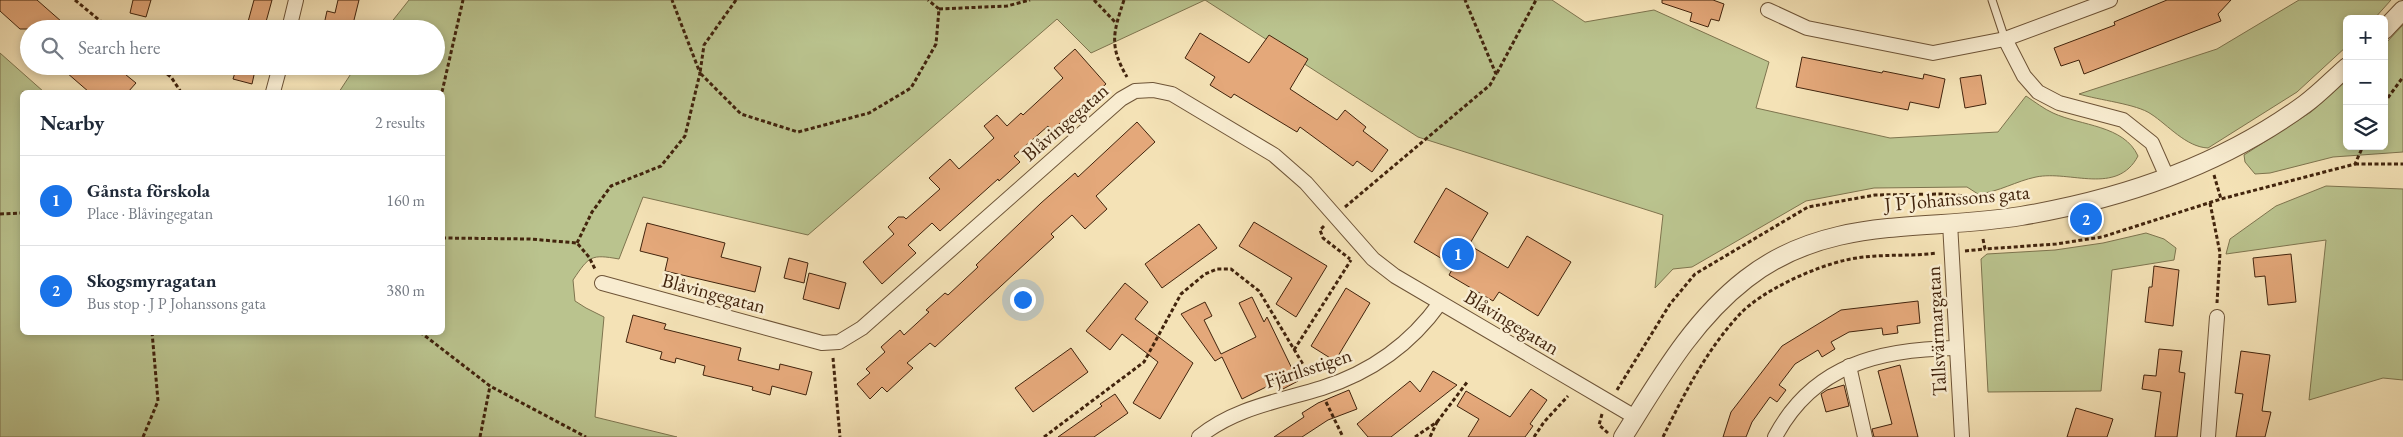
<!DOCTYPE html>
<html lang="en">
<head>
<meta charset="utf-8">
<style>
  body { margin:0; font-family:"EB Garamond",serif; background:#f6f6f7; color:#1f2937 }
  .controls { position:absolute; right:15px; top:15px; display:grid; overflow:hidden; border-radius:8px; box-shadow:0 2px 8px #0003 }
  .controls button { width:45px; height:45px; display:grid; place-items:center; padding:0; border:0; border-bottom:1px solid #e0e1e3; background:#fff; color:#1f2937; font:25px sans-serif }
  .you { position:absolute; left:1022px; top:299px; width:18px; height:18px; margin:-12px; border:4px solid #fff; border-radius:50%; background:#1a73e8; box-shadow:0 0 0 8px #1a73e833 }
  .badge { display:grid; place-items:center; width:32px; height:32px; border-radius:50%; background:#1a73e8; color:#fff; font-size:16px; font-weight:700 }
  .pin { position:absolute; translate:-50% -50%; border:2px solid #fff; box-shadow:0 1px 5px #0006 }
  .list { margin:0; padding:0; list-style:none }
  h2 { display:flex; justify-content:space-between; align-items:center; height:65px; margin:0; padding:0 20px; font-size:21px }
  h2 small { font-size:16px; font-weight:400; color:#747a83 }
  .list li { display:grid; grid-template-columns:32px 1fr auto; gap:15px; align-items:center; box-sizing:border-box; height:90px; padding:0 20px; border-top:1px solid #e0e1e3 }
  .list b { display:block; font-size:19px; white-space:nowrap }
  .list p { margin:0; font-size:16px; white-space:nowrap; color:#747a83 }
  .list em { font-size:16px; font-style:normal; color:#747a83 }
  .icon { flex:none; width:28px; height:28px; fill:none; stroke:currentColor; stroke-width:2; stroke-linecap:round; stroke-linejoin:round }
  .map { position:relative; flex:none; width:2403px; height:437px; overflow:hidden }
  .search { position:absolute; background:#fff; box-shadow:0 2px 8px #0003; left:20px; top:20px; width:425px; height:55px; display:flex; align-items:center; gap:12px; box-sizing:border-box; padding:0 18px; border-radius:28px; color:#747a83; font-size:19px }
  .panel { position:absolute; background:#fff; box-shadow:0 2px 8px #0003; left:20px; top:90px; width:425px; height:245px; border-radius:8px }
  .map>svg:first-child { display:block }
  .green { fill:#bac38e; stroke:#7e744e }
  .building { fill:#e4a87a; stroke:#42240d }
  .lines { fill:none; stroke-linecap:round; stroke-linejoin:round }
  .service-casing { stroke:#6e5437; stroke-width:9 }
  .minor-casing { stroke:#6e5437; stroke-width:16 }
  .tertiary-casing { stroke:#6e5437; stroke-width:20 }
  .path { stroke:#42240d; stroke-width:3; stroke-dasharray:4 2.5; stroke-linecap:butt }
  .service { stroke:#f8ecd0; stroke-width:7 }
  .minor { stroke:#f8ecd0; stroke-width:14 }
  .tertiary { stroke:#f8ecd0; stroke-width:18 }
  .labels { text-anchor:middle; stroke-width:5; stroke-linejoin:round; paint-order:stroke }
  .street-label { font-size:20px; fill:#42240d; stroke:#f8ecd0 }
</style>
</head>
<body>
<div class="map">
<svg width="2403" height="437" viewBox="0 0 2403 437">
  <rect width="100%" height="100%" fill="#f4e2b6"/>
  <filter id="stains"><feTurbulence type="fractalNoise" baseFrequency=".004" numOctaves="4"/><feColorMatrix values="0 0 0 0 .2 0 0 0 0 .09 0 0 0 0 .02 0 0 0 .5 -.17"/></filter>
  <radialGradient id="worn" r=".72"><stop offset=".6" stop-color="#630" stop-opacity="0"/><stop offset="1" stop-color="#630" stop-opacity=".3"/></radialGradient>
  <g class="green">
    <path d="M409,0H1552L1585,22L1654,10L1769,62L1756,108L1890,138L1998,132L2026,96C2035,102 2044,109 2053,113C2081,126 2124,125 2138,156C2117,196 2070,170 2036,177C2016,181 1999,192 1978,194L1967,187L1874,188L1806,201L1692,267L1673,269L1655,288L1663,215L1418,137L1205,0L1091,53L1057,19L808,235L643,197L619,259C591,254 589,256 573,280L575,301L586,308L604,317L595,417L677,437H0V53L44,92H22V332H442V92H339L356,66H436V29H386Z"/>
    <path d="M2299,0H2391L2374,19H2347V46L2297,92L2208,148C2186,147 2168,125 2151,114C2137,104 2098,100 2079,94L2217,49Z"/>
    <polygon points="2403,25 2403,152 2333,157 2270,173 2255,174 2245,162 2244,155 2311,112 2347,80 2347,146 2384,146 2384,45"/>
    <polygon points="2326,186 2403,189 2403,380 2383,378 2309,400 2326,240 2226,254 2230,239 2276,206"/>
    <polygon points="2146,233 2164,239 2176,248 2174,260 2112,270 2101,391 1988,392 1981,259 1987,254 2055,250 2103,243"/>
  </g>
  <g class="building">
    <polygon points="0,0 37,0 70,29 20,29 0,11"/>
    <polygon points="133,0 151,0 146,17 130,13"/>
    <polygon points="254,0 272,0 264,29 246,29"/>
    <polygon points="338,0 359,0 352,28 340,25 339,29 323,29 327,11 335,13"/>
    <polygon points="1662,0 1713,0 1724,4 1719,21 1711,19 1708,27 1690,21 1692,13 1662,3"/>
    <polygon points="2167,0 2231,0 2218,14 2221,21 2084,74 2079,60 2061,66 2054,48 2115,25 2114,22"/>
    <polygon points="1200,33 1249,63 1269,35 1308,59 1290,89 1337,120 1345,110 1366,127 1363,131 1388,150 1372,172 1357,161 1353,166 1300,127 1297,132 1234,94 1231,98 1210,85 1215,77 1185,58"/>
    <polygon points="1075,49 1106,84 1052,130 1048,126 1014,156 1020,162 999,181 998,179 940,231 932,223 908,245 916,253 882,284 863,262 894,234 888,227 898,217 904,217 906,219 940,189 929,178 950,159 959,169 994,138 984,126 997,115 1007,126 1021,113 1023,115 1063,78 1054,68"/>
    <polygon points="1802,57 1882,73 1883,71 1923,79 1924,74 1945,79 1939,108 1910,102 1908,110 1796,87"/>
    <polygon points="59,66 115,66 136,83 128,92 89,92"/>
    <polygon points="237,66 256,66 252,84 233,79"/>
    <polygon points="1981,75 1986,104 1965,108 1960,78"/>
    <polygon points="1137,122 1155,142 1096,196 1107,209 1085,229 1072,215 1051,234 1054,237 935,347 930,343 907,363 913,368 887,392 882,387 870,399 857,384 870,373 866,369 885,352 881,347 900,330 904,335 929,312 926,310 945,293 948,295 978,267 976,265 1041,203 1075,173 1078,177"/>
    <polygon points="1446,188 1488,213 1469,245 1508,268 1527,236 1571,262 1538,316 1499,292 1493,301 1449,275 1454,266 1414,242"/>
    <polygon points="1254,222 1327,266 1296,317 1276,304 1292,278 1239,246"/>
    <polygon points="647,223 725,243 721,257 761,267 755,292 665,271 668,258 640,251"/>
    <polygon points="1199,224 1217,248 1162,288 1145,264"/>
    <polygon points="2291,254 2296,302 2268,305 2265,276 2255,277 2253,258"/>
    <polygon points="789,258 808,263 804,283 784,278"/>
    <polygon points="2154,266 2179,270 2173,326 2145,322 2149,287 2152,287"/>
    <polygon points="809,273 846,283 839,309 803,299"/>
    <polygon points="1125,283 1148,302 1135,319 1193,363 1160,419 1133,403 1158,362 1122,334 1110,350 1086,331"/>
    <polygon points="1346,288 1370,303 1335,361 1311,346"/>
    <polygon points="1252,297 1264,322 1267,317 1298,381 1283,389 1278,381 1242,399 1222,357 1215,361 1181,314 1205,302 1212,316 1204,320 1221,354 1256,337 1239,303"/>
    <polygon points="1918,301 1920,323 1897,326 1898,333 1883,335 1882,328 1849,332 1831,342 1835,349 1822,357 1818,350 1795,364 1779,385 1786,390 1777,402 1770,397 1752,422 1746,437 1723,437 1731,412 1782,346 1841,310"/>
    <polygon points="633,315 666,324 664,329 741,348 738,360 779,370 780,364 812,372 806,395 772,386 770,395 752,390 753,387 703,375 705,366 676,358 675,363 660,359 662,352 626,342"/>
    <polygon points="1071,348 1088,372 1033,412 1015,388"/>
    <polygon points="2159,349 2182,351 2179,372 2185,373 2177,437 2155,437 2161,392 2142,389 2144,375 2156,376"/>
    <polygon points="2241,351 2270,355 2262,411 2271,412 2265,437 2236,437 2243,394 2235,393"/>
    <polygon points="1900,365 1918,437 1874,437 1872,429 1892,424 1878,371"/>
    <polygon points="1433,371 1457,385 1391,437 1368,437 1357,424 1410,381 1420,392"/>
    <polygon points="1844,385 1849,406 1826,412 1821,394 1827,390"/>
    <polygon points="1531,389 1547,400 1530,424 1533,426 1525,437 1468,437 1479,419 1457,406 1466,391 1510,417"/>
    <polygon points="1349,390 1357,409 1328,420 1302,437 1274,437 1304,417 1302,413 1318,403"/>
    <polygon points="1115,394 1128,413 1094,437 1058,437 1102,406 1100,404"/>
    <polygon points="2076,408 2113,419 2107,437 2067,437"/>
  </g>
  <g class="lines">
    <g class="service-casing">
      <polyline id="service" points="1992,0 2005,39"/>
    </g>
    <g class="minor-casing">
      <g id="minor">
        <polyline points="1768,10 1807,28 1933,53 2005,39 2110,0"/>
        <polyline points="289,29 296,0"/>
        <polyline points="2005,39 2024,76 2038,92 2059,103 2123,120 2152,143 2167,177"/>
        <polyline points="273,92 280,66"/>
        <polyline points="1950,223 1962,437"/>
        <polyline points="602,283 822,343 839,342 862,328 1121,99 1135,91 1153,90 1172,94 1274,155 1306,183 1373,259 1395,276 1635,417"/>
        <polyline points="1849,366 1865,437"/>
        <path d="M1199,437C1234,408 1280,401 1322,388C1372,372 1410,345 1440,303"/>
        <path d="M1775,437C1813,365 1879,349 1956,348"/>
        <polyline points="2208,437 2217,317"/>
      </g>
    </g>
    <g class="tertiary-casing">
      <g id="tertiary">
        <polyline points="2384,30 2403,10"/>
        <path d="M1623,437C1659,380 1692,321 1746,279C1829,214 1925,232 2021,216C2122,199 2222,165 2305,104C2320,93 2333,79 2347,67"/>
      </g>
    </g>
    <g class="path">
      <polyline points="75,0 110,29"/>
      <polyline points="736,0 704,45 700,73 741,114 798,132 869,113 911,88 936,44 939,9 928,0"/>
      <polyline points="1094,0 1116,23"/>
      <path d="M1124,0C1113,33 1109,46 1127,77"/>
      <polyline points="939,9 1007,6 1030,0"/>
      <polyline points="157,66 171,77 181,92"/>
      <polyline points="1497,73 1536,0"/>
      <polyline points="442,92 463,0"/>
      <polyline points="2384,103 2403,77"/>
      <polyline points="2355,164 2403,164"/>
      <polyline points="2214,175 2221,199"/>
      <polyline points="2210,203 2220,253 2217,303"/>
      <polyline points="1345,207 1490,85 1496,74 1465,0"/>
      <polyline points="0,214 22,213"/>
      <polyline points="1324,226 1320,230 1323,238 1350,259"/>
      <polyline points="442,238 530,239 577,243 589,257 595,269"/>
      <polyline points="1983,239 1985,249 2056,244 2102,237 2221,199 2355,164 2363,146"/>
      <polyline points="577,243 592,212 611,186 661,166 685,136 700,73 672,0"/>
      <polyline points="1965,251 1985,249"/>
      <polyline points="420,332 490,386 586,437"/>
      <polyline points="1294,350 1351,260"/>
      <polyline points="833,358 840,437"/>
      <polyline points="1617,390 1670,304 1695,274 1808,207 1875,195 1942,194 1966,196 1971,205"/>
      <polyline points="1326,402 1343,437"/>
      <polyline points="1602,414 1599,425 1608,433"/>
      <polyline points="1437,422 1468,381"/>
      <polyline points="143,437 158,401 152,332"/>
      <polyline points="480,437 490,386"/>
      <polyline points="1044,437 1144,362 1181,294 1205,274 1217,269 1231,269 1259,291 1310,376"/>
      <polyline points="1415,437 1437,422 1430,437"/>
      <polyline points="1534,437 1544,422 1568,396"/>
      <path d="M1663,437C1684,394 1706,351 1739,315C1761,291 1814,267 1846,260C1876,253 1907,257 1937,253"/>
    </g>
    <use href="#service" class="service"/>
    <use href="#minor" class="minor"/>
    <use href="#tertiary" class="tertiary"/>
  </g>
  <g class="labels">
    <g class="street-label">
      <text transform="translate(1065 122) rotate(-41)" y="7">Blåvingegatan</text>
      <text transform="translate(1957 198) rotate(-5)" y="7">J P Johanssons gata</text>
      <text transform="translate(714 293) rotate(15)" y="7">Blåvingegatan</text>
      <text transform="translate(1512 322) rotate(31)" y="7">Blåvingegatan</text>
      <text transform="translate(1936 331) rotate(-93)" y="7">Tallsvärmargatan</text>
      <text transform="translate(1308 368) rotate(-18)" y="7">Fjärilsstigen</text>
    </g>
  </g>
  <rect width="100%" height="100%" filter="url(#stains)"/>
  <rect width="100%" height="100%" fill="url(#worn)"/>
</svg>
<div class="controls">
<button>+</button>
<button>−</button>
<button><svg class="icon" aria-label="layers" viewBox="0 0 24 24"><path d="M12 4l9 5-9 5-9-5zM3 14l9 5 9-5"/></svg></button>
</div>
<div class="you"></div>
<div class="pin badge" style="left:1458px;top:254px">1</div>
<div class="pin badge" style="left:2086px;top:219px">2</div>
<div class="search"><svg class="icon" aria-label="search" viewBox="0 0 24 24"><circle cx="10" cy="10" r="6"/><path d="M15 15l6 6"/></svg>Search here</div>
<section class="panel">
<h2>Nearby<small>2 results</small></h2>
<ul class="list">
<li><span class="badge">1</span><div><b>Gånsta förskola</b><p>Place · Blåvingegatan</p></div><em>160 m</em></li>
<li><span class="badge">2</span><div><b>Skogsmyragatan</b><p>Bus stop · J P Johanssons gata</p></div><em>380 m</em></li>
</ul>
</section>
</div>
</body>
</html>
